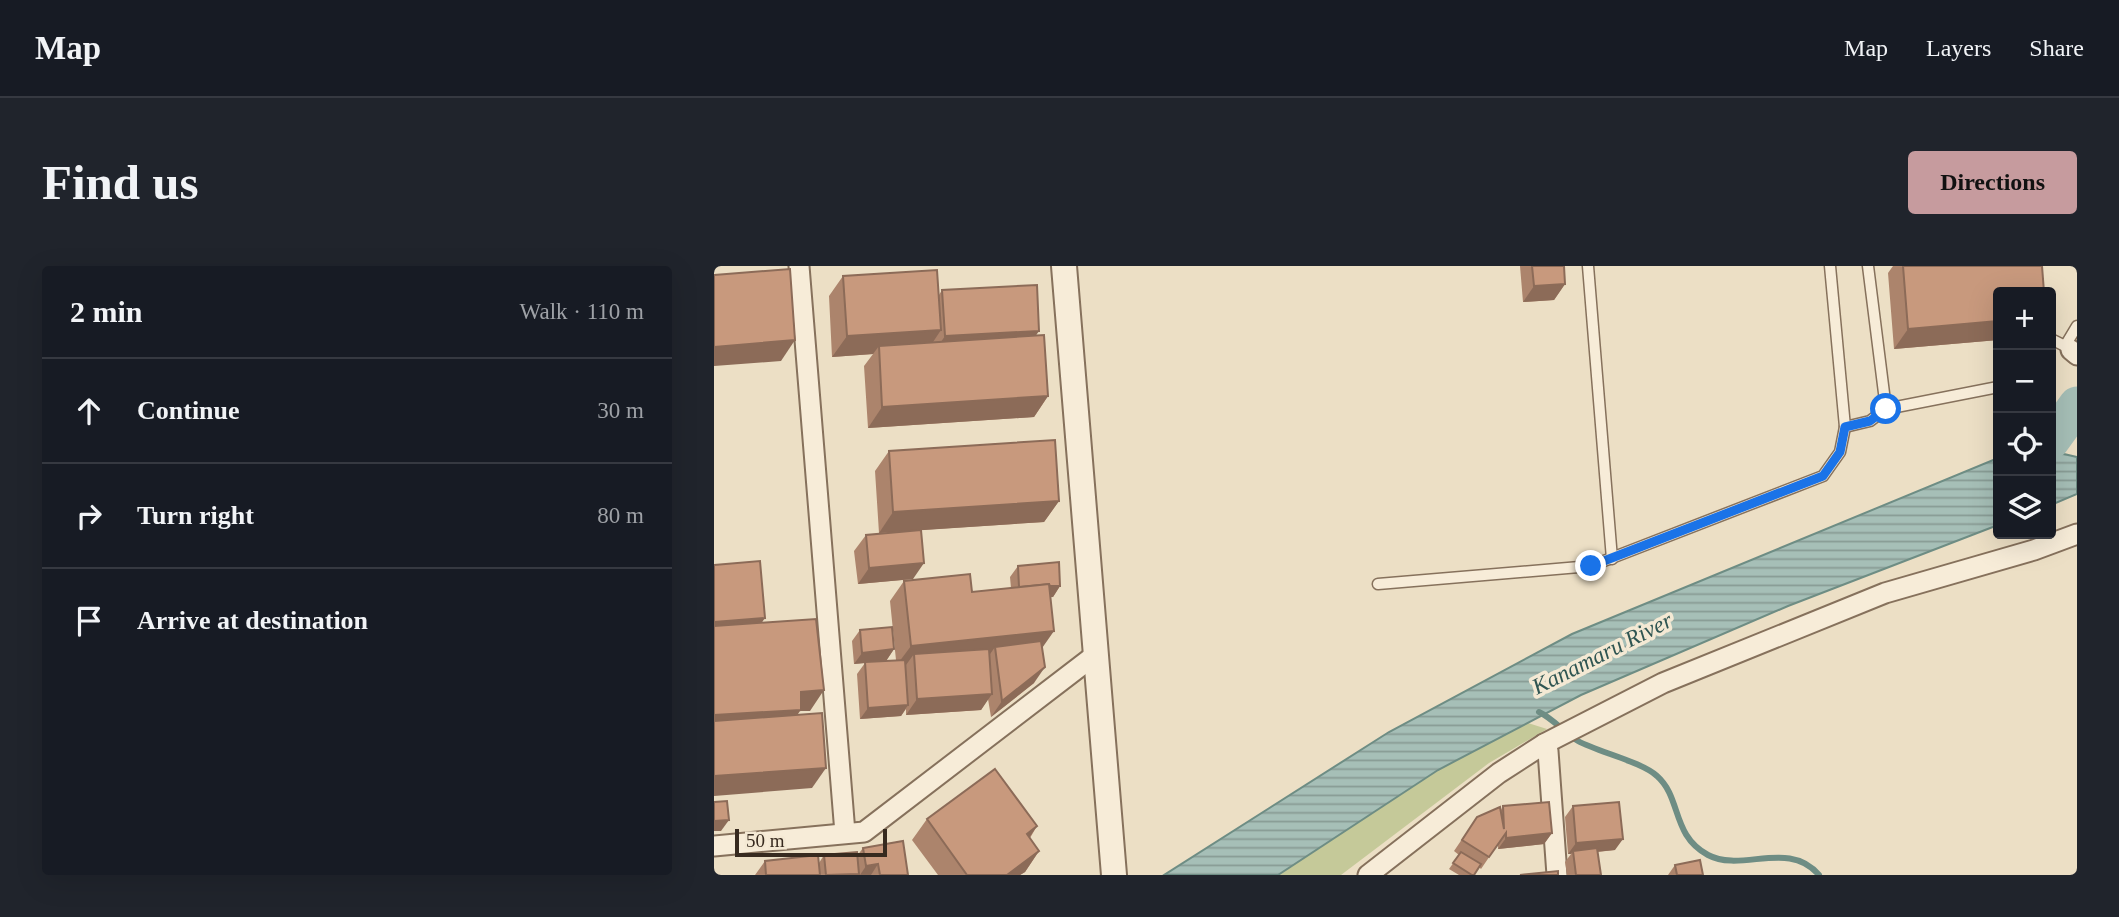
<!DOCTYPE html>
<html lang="en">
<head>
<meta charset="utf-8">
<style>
  body { margin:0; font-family:Georgia,serif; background:#20242c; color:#f1f3f6 }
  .controls { position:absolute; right:21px; top:21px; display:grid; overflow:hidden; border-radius:7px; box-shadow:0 7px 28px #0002 }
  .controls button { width:63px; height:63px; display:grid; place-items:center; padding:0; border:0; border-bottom:2px solid #363941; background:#171b24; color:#f1f3f6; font:35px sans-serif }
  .scale { position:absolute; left:21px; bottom:18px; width:152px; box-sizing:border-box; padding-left:7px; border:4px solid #372a1f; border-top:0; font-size:19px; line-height:24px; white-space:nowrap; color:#372a1f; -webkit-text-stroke:5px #f4e9d4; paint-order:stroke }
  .stop { position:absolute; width:21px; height:21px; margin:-16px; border:5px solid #1a73e8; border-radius:50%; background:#fff }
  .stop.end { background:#1a73e8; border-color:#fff; box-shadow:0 2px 7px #0008 }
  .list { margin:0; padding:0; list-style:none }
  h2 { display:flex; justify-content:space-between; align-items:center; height:91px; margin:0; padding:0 28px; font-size:30px }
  h2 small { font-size:23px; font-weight:400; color:#9ea1a6 }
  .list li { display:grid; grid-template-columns:46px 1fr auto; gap:21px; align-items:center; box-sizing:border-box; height:105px; padding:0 28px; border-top:2px solid #363941 }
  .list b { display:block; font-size:26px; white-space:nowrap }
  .list em { font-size:23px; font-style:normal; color:#9ea1a6 }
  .icon { flex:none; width:38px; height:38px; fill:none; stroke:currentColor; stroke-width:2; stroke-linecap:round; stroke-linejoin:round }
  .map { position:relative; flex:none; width:1363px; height:609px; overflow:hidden; border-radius:7px }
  header { display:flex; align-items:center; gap:42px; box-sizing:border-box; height:98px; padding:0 35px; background:#171b24; border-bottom:2px solid #363941 }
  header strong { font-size:33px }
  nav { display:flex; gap:38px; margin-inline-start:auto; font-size:24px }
  .intro { display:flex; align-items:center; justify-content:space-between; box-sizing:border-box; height:168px; padding:0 42px }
  h1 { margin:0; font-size:49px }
  .button { padding:18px 32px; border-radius:7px; background:#c69b9e; color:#111; font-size:24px; font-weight:700 }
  main { display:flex; gap:42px; padding:0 42px }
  aside { flex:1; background:#171b24; border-radius:7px; box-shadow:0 7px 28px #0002 }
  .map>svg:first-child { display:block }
  .green { fill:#c5c999 }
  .water { fill:url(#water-rules); stroke:#6e8d84; stroke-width:2 }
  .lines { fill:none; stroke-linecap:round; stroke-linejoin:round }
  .stream { stroke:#6e8d84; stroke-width:6 }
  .river { stroke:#a6bfb7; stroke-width:37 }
  .service-casing { stroke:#86715c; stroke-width:13 }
  .minor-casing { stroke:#86715c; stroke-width:23 }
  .tertiary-casing { stroke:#86715c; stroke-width:28 }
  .service { stroke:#f7ecd8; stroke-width:10 }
  .minor { stroke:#f7ecd8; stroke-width:19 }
  .tertiary { stroke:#f7ecd8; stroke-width:24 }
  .wall { fill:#ac846c }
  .shaded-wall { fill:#8c6b58 }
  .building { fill:#c8997d; stroke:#8c6b58; stroke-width:2 }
  .route { stroke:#1a73e8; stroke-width:9 }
  .labels { text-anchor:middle; stroke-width:7; stroke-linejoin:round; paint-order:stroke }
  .water-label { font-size:23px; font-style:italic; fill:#2f5552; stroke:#f4e9d4 }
</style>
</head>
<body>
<header>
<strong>Map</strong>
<nav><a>Map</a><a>Layers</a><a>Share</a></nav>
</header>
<div class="intro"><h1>Find us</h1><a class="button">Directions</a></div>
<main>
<aside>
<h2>2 min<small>Walk · 110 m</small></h2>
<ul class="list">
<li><svg class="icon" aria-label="ahead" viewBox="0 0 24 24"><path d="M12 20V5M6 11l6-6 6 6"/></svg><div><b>Continue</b></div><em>30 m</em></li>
<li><svg class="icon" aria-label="right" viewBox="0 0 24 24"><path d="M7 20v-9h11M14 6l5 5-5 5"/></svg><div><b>Turn right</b></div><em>80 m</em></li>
<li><svg class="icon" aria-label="arrive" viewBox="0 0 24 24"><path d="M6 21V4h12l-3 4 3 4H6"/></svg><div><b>Arrive at destination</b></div></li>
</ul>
</aside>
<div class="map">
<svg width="1363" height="609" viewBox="0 0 1363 609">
  <defs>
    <pattern id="water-rules" width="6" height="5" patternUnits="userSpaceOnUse" patternTransform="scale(1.75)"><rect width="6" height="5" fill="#a6bfb7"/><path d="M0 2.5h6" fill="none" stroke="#889b94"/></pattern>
  </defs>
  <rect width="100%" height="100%" fill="#ecdfc5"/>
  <polygon class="green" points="814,457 833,463 775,497 627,609 564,609 724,504"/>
  <g class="water">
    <polygon points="1346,174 1345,181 1350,188 1363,191 1363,228 1337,239 1337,175"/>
    <polygon points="1284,192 1284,259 1074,340 867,429 724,504 564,609 450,609 675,466 858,368"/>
  </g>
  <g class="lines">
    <path class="stream" d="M825,446C840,453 850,467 864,475C884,486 928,496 943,510C968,532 957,569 994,589C1028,607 1075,573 1105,609"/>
    <polyline class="river" points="1337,175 1363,139"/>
    <g class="service-casing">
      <g id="service">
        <polyline points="874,0 898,293"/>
        <polyline points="1154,0 1172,143 1284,121"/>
        <polyline points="1337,73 1351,80"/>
        <polyline points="1357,84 1351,80 1363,60"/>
        <polyline points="1131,161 1156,155 1172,143"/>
        <polyline points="664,318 877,300 1109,210 1126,186 1131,161 1116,0"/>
      </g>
    </g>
    <g class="minor-casing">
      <g id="minor">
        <polyline points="85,0 131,567"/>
        <polyline points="1357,84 1363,89"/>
        <polyline points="830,478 834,485 843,609"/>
        <polyline points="0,580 150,566 381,389"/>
        <polyline points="654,609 785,507 830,478 949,417 1171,327 1320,284 1363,268"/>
      </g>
    </g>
    <g class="tertiary-casing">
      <polyline id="tertiary" points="350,0 400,609"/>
    </g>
    <use href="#service" class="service"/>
    <use href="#minor" class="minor"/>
    <use href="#tertiary" class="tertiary"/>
  </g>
  <g class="wall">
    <polygon points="806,0 850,0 851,18 840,34 809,36"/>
    <polygon points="1179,0 1328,0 1284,26 1284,74 1180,83 1174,7"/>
    <polygon points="129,10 225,29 228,24 322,69 334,130 320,151 154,162 150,100 159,88 118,91 115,30"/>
    <polygon points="175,185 345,235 330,256 207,264 199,313 144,318 140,285 152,269 195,265 165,267 161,205"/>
    <polygon points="304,300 346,320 339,331 337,331 328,382 320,417 277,451 274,433 267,444 192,449 192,443 187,450 146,453 143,408 151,397 140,398 138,375 146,364 180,383 172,395 156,396 182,394 176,335 190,315 258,326 297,322 296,311"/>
    <polygon points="789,540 838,567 830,578 784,583 784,578 767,603 765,601 760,609 745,609 735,603 745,589 740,585 763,551 787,544"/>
    <polygon points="859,540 901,584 883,586 887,609 853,609 851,596 857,588 854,588 851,551"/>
    <polygon points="213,553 323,560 316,572 325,585 311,606 306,609 224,609 198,574"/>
    <polygon points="149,582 194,609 41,609 51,595 105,597 110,589 143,590"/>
    <polygon points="961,599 989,609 954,609"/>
  </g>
  <g class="shaded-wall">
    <polygon points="851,18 840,34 809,36 820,20"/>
    <polygon points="1284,55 1284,74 1180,83 1194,63"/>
    <polygon points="227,64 213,85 165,80 159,88 118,91 133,70"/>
    <polygon points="325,65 314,81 220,86 231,70"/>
    <polygon points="81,74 67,95 0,100 0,81"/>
    <polygon points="334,130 320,151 154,162 168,141"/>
    <polygon points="345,235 330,256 165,267 179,246"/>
    <polygon points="210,297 199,313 144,318 155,302"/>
    <polygon points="346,320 339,331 298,334 305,323"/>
    <polygon points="51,352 40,368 0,372 0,356"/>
    <polygon points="340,365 326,385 281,381 274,391 200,388 192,399 182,400 197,380"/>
    <polygon points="180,383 172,395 140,398 148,387"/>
    <polygon points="331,401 320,417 277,451 288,435"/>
    <polygon points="110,424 96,445 86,445 73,464 0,469 0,449 87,426"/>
    <polygon points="278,428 267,444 192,449 203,433"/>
    <polygon points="194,439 187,450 146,453 154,442"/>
    <polygon points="112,502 98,522 0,530 0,510"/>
    <polygon points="15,554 7,565 0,565 0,555"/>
    <polygon points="323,560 309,581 313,568"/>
    <polygon points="838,567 830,578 784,583 792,572"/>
    <polygon points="909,573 901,584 860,588 859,585 857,588 854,588 862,577"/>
    <polygon points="325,585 311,606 306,609 293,609"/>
    <polygon points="164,598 157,609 146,609 152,600"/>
  </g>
  <g class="building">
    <polygon points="818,0 850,0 851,18 820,20"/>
    <polygon points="1189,0 1328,0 1330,26 1284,26 1284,55 1194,63"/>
    <polygon points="76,3 81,74 0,81 0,9"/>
    <polygon points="223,4 227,64 133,70 129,10"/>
    <polygon points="323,19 325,65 231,70 228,24"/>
    <polygon points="330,69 334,130 168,141 165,80"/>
    <polygon points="341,174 345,235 179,246 175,185"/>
    <polygon points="207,264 210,297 155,302 152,269"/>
    <polygon points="46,295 51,352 0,356 0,299"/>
    <polygon points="345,296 346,320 336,320 335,318 305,321 304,300"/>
    <polygon points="256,308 258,326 335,318 340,365 197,380 190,315"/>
    <polygon points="102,353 110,424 87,426 87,444 0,449 0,360"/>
    <polygon points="178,361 180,383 148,387 146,364"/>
    <polygon points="327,375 331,401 288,435 281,381"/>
    <polygon points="275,383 278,428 203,433 200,388"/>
    <polygon points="191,394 194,439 154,442 151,396"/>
    <polygon points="108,447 112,502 0,510 0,455"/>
    <polygon points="281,503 323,560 313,568 325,585 293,609 253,609 213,553"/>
    <polygon points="13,535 15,554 0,555 0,536"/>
    <polygon points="835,536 838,567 792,572 792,567 775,591 748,574 763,551 786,541 790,563 789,540"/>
    <polygon points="905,536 909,573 862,577 859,540"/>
    <polygon points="189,575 194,609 166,609 164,598 152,600 149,582"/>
    <polygon points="883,582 887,609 862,609 859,585"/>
    <polygon points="143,586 145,608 112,609 110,589"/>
    <polygon points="747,586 767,598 760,609 758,609 739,597"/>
    <polygon points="104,589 106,609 52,609 51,595"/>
    <polygon points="986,594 989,609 963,609 961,599"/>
    <polygon points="844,605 844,609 806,609"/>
  </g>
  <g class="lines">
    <polyline class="route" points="877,300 1109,210 1126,186 1131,161 1156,155 1172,143"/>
  </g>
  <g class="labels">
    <g class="water-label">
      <text transform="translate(888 387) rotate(-27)" y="8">Kanamaru River</text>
    </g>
  </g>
</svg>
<div class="controls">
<button>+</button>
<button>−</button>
<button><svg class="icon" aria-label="locate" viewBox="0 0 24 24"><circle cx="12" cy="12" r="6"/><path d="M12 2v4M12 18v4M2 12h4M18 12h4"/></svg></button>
<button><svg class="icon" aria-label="layers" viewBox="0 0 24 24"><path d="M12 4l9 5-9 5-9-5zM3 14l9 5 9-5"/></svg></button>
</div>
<div class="scale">50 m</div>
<div class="stop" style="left:1172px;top:143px"></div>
<div class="stop end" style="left:877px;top:300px"></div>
</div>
</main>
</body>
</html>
